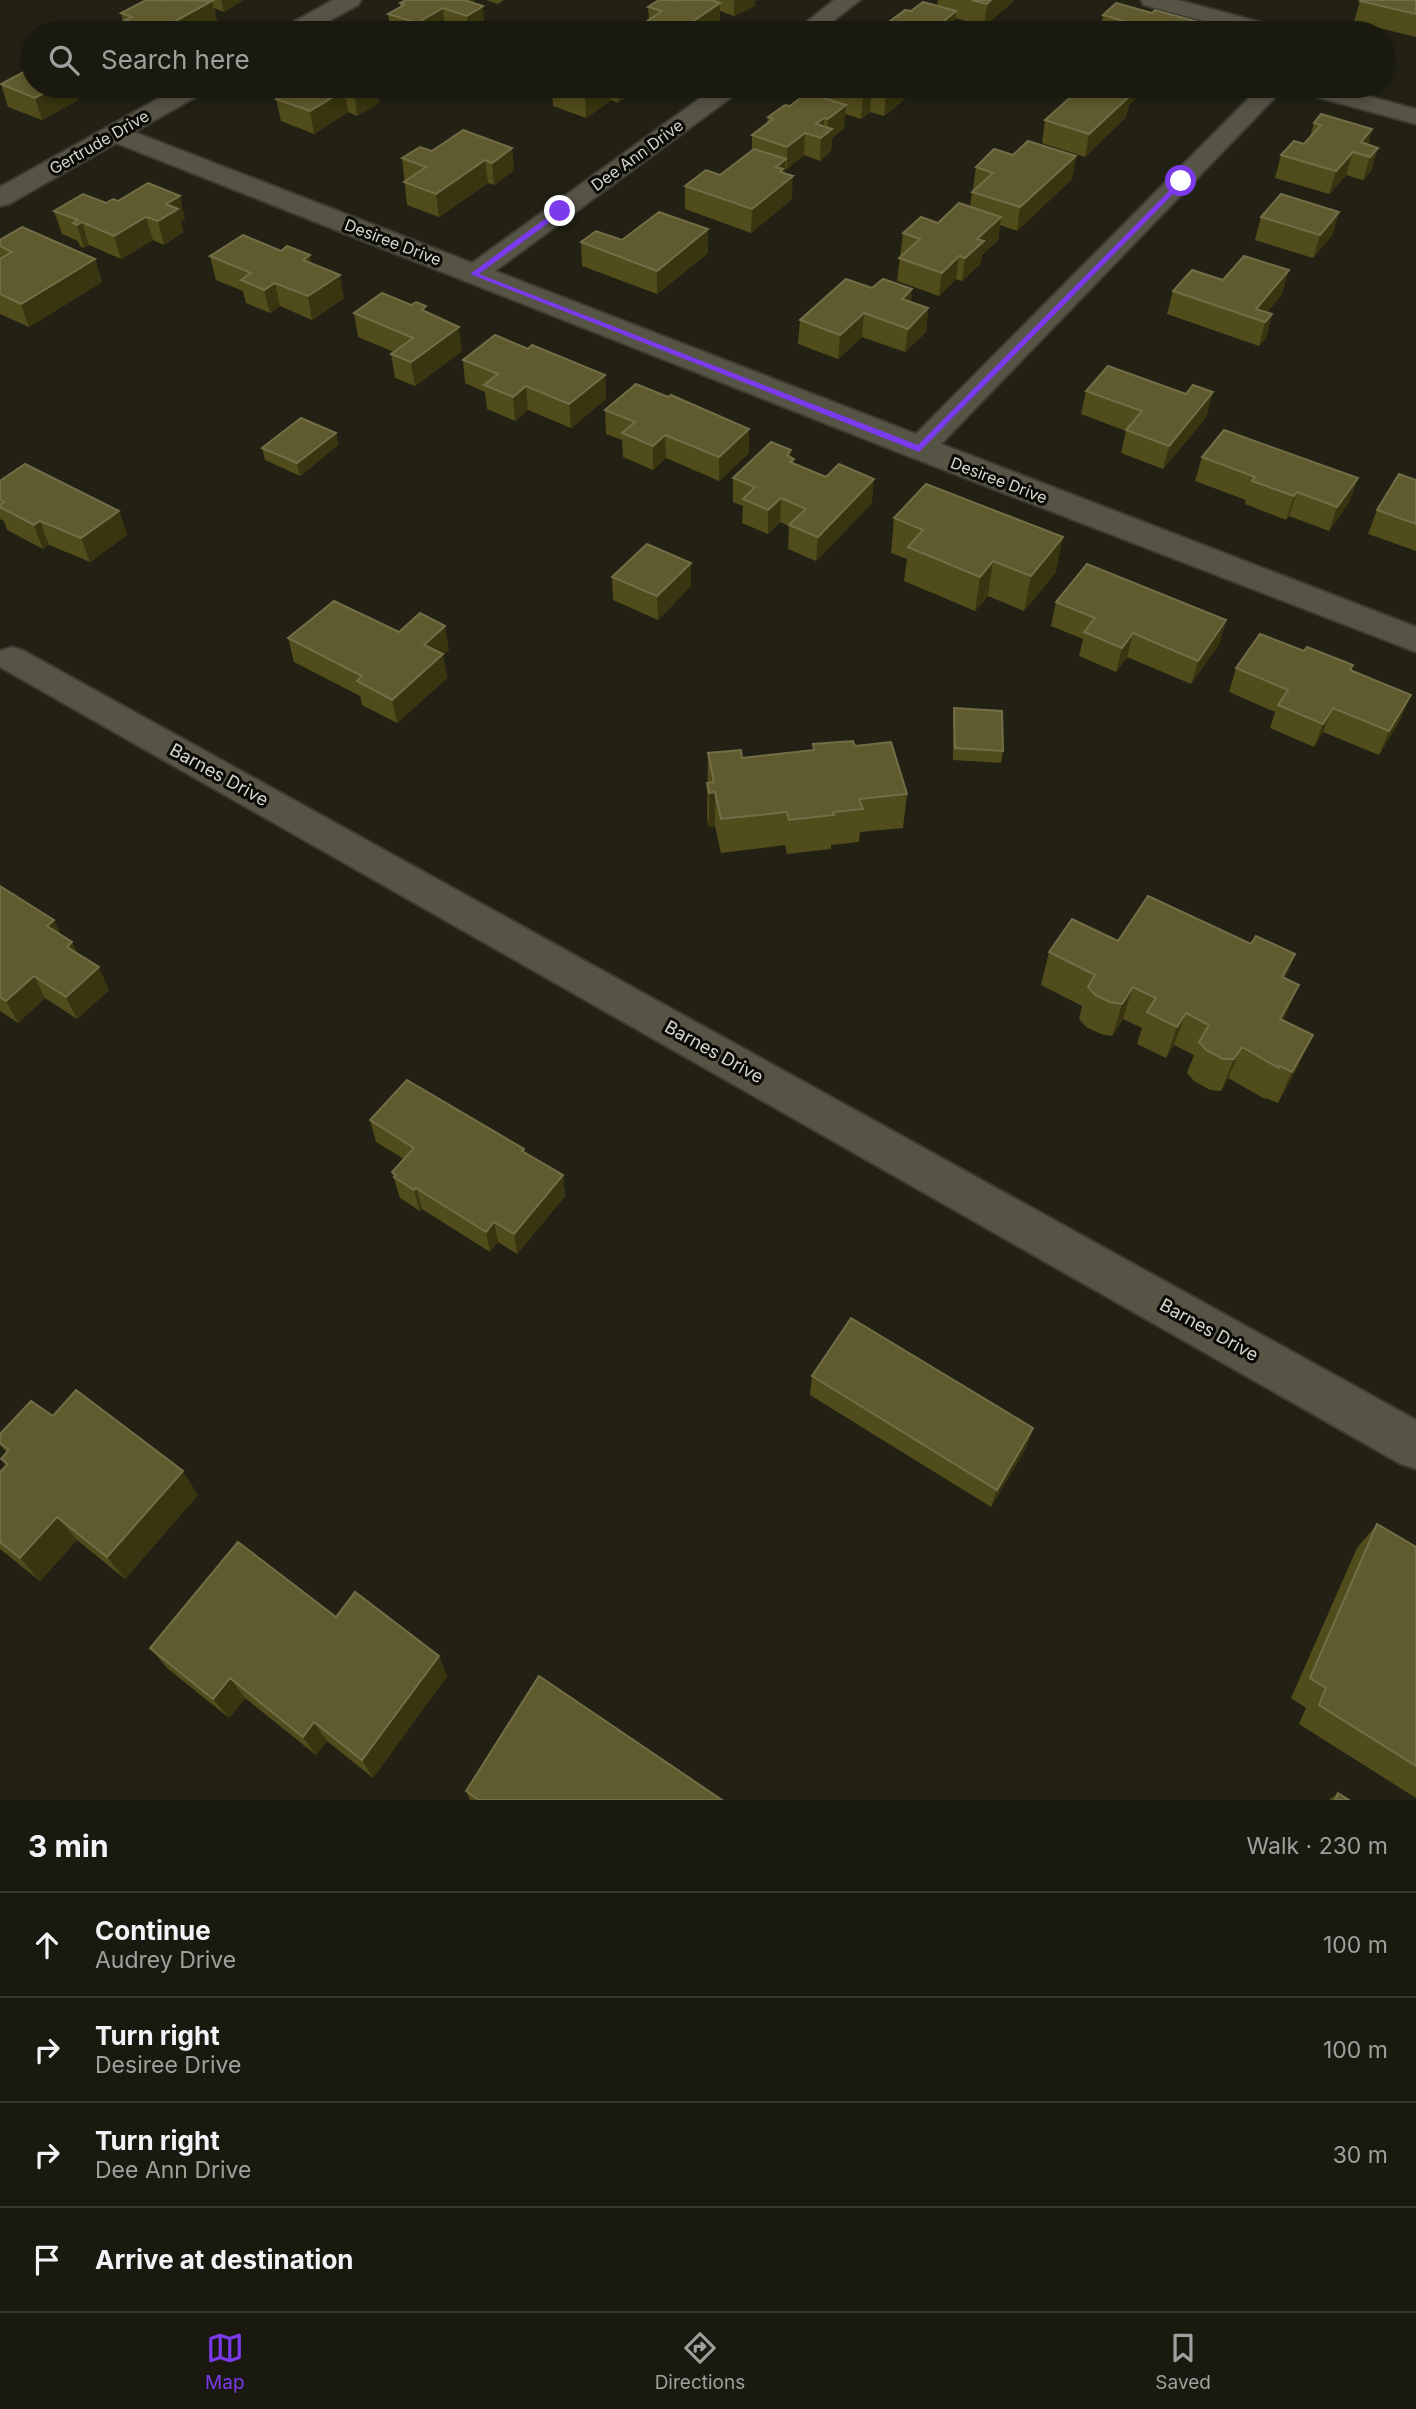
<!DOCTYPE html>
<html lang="en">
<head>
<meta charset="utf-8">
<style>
  body { margin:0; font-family:Inter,sans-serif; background:#232218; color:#f1f3f6 }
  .stop { position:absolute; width:21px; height:21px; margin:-16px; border:5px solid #7c3aed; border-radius:50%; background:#fff }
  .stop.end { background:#7c3aed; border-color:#fff; box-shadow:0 2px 7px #0008 }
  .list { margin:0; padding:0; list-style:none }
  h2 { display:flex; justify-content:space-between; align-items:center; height:91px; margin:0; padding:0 28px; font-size:30px }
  h2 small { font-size:23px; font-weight:400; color:#9fa09e }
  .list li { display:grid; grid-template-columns:46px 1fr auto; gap:21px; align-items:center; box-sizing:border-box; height:105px; padding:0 28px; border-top:2px solid #38382f }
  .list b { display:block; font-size:26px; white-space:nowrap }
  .list p { margin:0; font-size:23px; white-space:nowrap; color:#9fa09e }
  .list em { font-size:23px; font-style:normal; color:#9fa09e }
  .icon { flex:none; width:38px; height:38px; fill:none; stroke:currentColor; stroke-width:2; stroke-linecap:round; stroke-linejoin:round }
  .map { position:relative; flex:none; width:1416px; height:1800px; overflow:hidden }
  .search { position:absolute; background:#1a190f; box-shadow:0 4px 10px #0003; left:21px; right:21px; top:21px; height:77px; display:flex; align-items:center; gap:18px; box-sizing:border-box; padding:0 24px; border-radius:38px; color:#9fa09e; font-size:26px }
  .sheet { height:511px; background:#1a190f }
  nav { display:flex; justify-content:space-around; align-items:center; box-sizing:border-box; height:98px; border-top:2px solid #38382f; background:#1a190f; font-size:19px; color:#9fa09e }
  nav a { display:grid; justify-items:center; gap:4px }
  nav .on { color:#7c3aed }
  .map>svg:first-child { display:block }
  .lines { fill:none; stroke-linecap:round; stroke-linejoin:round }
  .minor-casing { stroke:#3c3b33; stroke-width:4 }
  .minor { fill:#555445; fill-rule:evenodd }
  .wall { fill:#514c1b }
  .shaded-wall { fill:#383510 }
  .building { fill:#5f5b2e; stroke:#726e47; stroke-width:2 }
  .route { fill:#7c3aed }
  .labels { text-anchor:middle; stroke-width:6; stroke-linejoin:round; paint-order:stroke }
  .far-street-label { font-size:16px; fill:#d5d5cd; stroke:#0b0a05 }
  .street-label { font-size:18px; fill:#d5d5cd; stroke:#0b0a05 }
</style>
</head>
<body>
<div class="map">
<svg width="1416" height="1800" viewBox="0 0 1416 1800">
  <rect width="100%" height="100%" fill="#222114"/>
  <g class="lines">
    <g class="minor-casing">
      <g id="minor">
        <polygon points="333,0 361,0 358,5 307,33 279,33 283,28"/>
        <polygon points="834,0 860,0 818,33 793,33"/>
        <polygon points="1141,0 1178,0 1281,28 1285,33 1248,33 1144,5"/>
        <polygon points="181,86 210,86 206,91 134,132 472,263 717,86 744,86 740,91 495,271 916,434 1261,86 1286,86 941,444 1416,627 1416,652 908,456 116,143 9,204 0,206 0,187"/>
        <polygon points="1291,86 1329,86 1416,109 1416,124 1295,91"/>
        <polygon points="12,647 24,651 1416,1420 1416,1469 1399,1463 0,667 0,651"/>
      </g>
    </g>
    <use href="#minor" class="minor"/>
  </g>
  <g class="wall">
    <polygon points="165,0 243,0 224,12 214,8 217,22 198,33 108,33 107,30 123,22 121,13"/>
    <polygon points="406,0 474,0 474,3 485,28 477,33 454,33 445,30 440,33 391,33 388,14 400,7 400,3"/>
    <polygon points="486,0 504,0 498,4"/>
    <polygon points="678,0 757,0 755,1 755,6 734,16 720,11 720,24 707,33 640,33 640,26 649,20 648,7 676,1"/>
    <polygon points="938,0 1013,0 1013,2 984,26 955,18 954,33 882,33 886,30 886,24 911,11 937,6"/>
    <polygon points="1416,0 1416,37 1354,22 1360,1"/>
    <polygon points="1103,15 1196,32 1197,33 1100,33"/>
    <polygon points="1,84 33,86 94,86 77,95 78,100 42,120 8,107"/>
    <polygon points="105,86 130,86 120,91"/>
    <polygon points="292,86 392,86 377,94 379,103 357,116 348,112 314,134 281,121 276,99 293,89"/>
    <polygon points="552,86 633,86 633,92 618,103 611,100 586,118 553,106"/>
    <polygon points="816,86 906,86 905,99 884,116 870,112 861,119 845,114 844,128 832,138 831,151 820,161 804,155 787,169 785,169 785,173 792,199 751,233 685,209 685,186 720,175 752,151 752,135 767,123 768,117 790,106 816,95"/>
    <polygon points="1083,86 1139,86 1136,98 1129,105 1126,117 1085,157 1042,143 1045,120"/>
    <polygon points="1314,123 1372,129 1368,145 1378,148 1371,171 1363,180 1346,175 1329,194 1275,178 1281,155 1304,144 1310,137"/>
    <polygon points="512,148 514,170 494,185 488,183 439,217 407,205 402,158 432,151"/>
    <polygon points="1013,155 1076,156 1072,179 1017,231 1000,225 998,240 982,255 980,264 962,281 956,279 939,296 897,281 903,233 938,223 970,207 972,192 974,190 973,190 976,167"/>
    <polygon points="118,201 185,219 181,222 183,232 164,245 153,240 121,259 89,245 84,248 80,246 78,241 62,234 54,211"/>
    <polygon points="1339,212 1332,235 1313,258 1255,240 1261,217"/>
    <polygon points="0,240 95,259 102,282 29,327 0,314"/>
    <polygon points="581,242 708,253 657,294 582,266"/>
    <polygon points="281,251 310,255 311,263 344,298 312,320 280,306 270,313 246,303 243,291 216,280 210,256"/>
    <polygon points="1223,280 1282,294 1267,312 1272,314 1266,338 1259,346 1167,314 1173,291"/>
    <polygon points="911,302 928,308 926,332 905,352 862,337 838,359 798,344 800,320"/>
    <polygon points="427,312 462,351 415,386 395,378 391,354 394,352 358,337 354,313"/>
    <polygon points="528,349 605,375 606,399 571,428 528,410 515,421 487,409 485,392 465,383 463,360"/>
    <polygon points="1086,391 1207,416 1163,469 1121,453 1126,431 1081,414"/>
    <polygon points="605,410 749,453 719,481 666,458 653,470 623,457 622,440 606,434"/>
    <polygon points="336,433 338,445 300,476 265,460 262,448"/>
    <polygon points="1202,457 1358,478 1349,502 1329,531 1289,516 1286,520 1245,504 1246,500 1195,481"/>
    <polygon points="794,459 794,464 872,503 816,561 788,549 789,526 780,522 768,534 742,523 743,506 733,502 733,478"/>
    <polygon points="1416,480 1416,551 1368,534 1377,510"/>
    <polygon points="0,481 119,511 127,535 90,562 49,545 43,549 7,530 4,521 0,519"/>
    <polygon points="894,518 1056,572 1024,611 988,596 975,611 904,581 907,559 891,553"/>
    <polygon points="612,577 691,586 658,620 613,600"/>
    <polygon points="1056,602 1226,620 1219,644 1191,684 1127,657 1116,672 1079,656 1083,639 1051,626"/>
    <polygon points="399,632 449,650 443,655 447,678 397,723 362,705 360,696 294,662 288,638"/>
    <polygon points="1304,651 1353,665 1351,670 1401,718 1379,755 1323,732 1314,747 1270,728 1275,712 1229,692 1236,668"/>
    <polygon points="954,708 1003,751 1001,763 953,760 953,720"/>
    <polygon points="813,744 855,746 907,794 903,828 860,832 859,842 831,845 831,849 787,854 785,845 721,853 715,826 709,827 707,817 708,753 742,758 813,750"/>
    <polygon points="0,886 61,935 109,990 77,1019 45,998 18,1023 0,1011"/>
    <polygon points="1118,941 1251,944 1295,954 1285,978 1285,1017 1283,1020 1298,1066 1278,1103 1266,1098 1265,1099 1228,1078 1221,1091 1210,1090 1194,1081 1187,1073 1194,1055 1174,1045 1166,1058 1137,1044 1142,1028 1123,1019 1112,1036 1101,1034 1086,1027 1079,1019 1082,1006 1041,985 1049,952"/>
    <polygon points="370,1120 524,1149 525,1152 563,1175 565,1196 517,1254 498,1242 490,1252 422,1209 420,1211 400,1198 392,1172 404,1159 376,1142"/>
    <polygon points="812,1376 1033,1428 1027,1446 991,1507 810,1395"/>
    <polygon points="53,1416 198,1495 125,1579 77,1540 40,1581 0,1549 0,1472 6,1466 1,1459 7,1453 0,1445 0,1434"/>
    <polygon points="1377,1524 1416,1547 1416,1798 1299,1724 1306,1708 1291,1698 1357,1548"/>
    <polygon points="336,1617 439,1656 447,1676 373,1778 327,1741 316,1755 245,1698 229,1718 167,1668 150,1648"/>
    <polygon points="466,1791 722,1800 470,1800"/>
    <polygon points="1338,1793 1349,1800 1329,1800"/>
  </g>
  <g class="shaded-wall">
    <polygon points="221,0 243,0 224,12"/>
    <polygon points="459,0 474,0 475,11 483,6 485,28 477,33 468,33 467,16"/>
    <polygon points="734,0 757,0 755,1 755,6 734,16"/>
    <polygon points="991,0 1013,0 1013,2 984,26 987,4"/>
    <polygon points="212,1 217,22 198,33 154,33"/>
    <polygon points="720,3 720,24 707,33 690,33 690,26 692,22"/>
    <polygon points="443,8 445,30 440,33 419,33 417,23"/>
    <polygon points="956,11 954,33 937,33 938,26"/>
    <polygon points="1198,22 1195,33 1189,30"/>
    <polygon points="687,25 687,33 675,33"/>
    <polygon points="57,86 94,86 77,95 78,100 42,120 35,98"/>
    <polygon points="119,86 130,86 120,91"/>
    <polygon points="366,86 392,86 377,94 379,103 357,116 354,93"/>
    <polygon points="598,86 610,86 611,100 586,118 585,95"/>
    <polygon points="618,86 633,86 633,92 618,103"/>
    <polygon points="892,86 906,86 905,99 884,116 886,94"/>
    <polygon points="1129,86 1139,86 1136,98 1129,105 1126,117 1085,157 1089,134 1122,92"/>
    <polygon points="872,89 870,112 861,119 863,96"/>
    <polygon points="345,90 348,112 314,134 310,111"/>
    <polygon points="846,105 844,128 832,138 831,151 820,161 821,138 816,124 824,118 823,136 827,133 828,119"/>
    <polygon points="1372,129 1366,152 1361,142"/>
    <polygon points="805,133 804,155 787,169 787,147"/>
    <polygon points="512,148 514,170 494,185 492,163"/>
    <polygon points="1378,148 1371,171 1363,180 1370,157"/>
    <polygon points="1353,152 1346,175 1329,194 1336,171"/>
    <polygon points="1076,156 1072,179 1017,231 1020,207"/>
    <polygon points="786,159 785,182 793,176 792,199 751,233 752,209 776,167"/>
    <polygon points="485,160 488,183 439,217 436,194"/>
    <polygon points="180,196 185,219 181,222 183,232 164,245 158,221 166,204"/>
    <polygon points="1339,212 1332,235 1313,258 1320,235"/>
    <polygon points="146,217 153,240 121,259 114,236"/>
    <polygon points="1001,217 998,240 982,255 980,264 962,281 965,258 977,239"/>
    <polygon points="82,222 89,245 84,248 77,225"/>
    <polygon points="708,229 708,253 657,294 657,271"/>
    <polygon points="310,255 314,279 303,260"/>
    <polygon points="959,256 956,279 939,296 942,273"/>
    <polygon points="95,259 102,282 29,327 21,304"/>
    <polygon points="1289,270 1282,294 1260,320 1256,309"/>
    <polygon points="340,275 344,298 312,320 308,296"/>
    <polygon points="275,283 280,306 270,313 264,290"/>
    <polygon points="912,289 910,313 902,299"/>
    <polygon points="928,308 926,332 905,352 908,329"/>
    <polygon points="864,313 862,337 838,359 840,335"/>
    <polygon points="1272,314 1266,338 1259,346 1265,322"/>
    <polygon points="459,327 462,351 415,386 411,362"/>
    <polygon points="605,375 606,399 571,428 569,404"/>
    <polygon points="526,386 528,410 515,421 513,397"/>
    <polygon points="1213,392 1207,416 1163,469 1169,446"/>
    <polygon points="749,429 749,453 719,481 719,457"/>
    <polygon points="336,433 338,445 300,476 297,463"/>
    <polygon points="665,435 666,458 653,470 653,446"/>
    <polygon points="791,450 791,462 794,459 793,482 787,455"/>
    <polygon points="1358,478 1349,502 1329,531 1337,507"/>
    <polygon points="874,479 872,503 816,561 818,537"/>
    <polygon points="1297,492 1289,516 1286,520 1294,496"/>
    <polygon points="781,498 780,522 768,534 768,510"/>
    <polygon points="119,511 127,535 90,562 81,538"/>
    <polygon points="40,521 49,545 43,549 34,525"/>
    <polygon points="1063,537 1056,572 1024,611 1031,576"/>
    <polygon points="993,561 988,596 975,611 980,577"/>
    <polygon points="691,563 691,586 658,620 657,596"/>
    <polygon points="1226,620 1219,644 1191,684 1198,661"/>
    <polygon points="445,626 449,650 443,655 447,678 397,723 392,700 424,645"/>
    <polygon points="1133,633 1127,657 1116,672 1122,648"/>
    <polygon points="1411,695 1401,718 1379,755 1389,731"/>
    <polygon points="1333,708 1323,732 1314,747 1323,724"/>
    <polygon points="715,792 715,826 709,827 709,793"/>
    <polygon points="54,920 65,943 47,926"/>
    <polygon points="72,942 82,964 67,947"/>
    <polygon points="1295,954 1282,987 1282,977"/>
    <polygon points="99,967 109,990 77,1019 66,997"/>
    <polygon points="34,976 45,998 18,1023 6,1001"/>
    <polygon points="1299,985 1285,1017 1266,1050 1280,1019"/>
    <polygon points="1133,987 1123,1019 1112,1036 1122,1004"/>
    <polygon points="1186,1013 1174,1045 1166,1058 1177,1027"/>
    <polygon points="1313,1035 1298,1066 1278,1103 1292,1072"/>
    <polygon points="1242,1047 1228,1078 1221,1091 1234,1059"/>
    <polygon points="563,1175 565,1196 517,1254 514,1234"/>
    <polygon points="416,1188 422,1209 420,1211 414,1190"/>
    <polygon points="494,1222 498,1242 490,1252 486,1232"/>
    <polygon points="1033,1428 1027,1446 991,1507 997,1490"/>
    <polygon points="183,1471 198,1495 125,1579 107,1557"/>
    <polygon points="57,1517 77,1540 40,1581 20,1558"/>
    <polygon points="439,1656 447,1676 373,1778 362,1760"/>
    <polygon points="230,1678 245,1698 229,1718 213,1699"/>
    <polygon points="314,1722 327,1741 316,1755 303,1737"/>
  </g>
  <g class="building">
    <polygon points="146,0 158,0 162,1 165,0 212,1 154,33 115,33 107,30 132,17 121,13"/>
    <polygon points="406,0 464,0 483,6 467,16 443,8 417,23 388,14 404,5 400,3"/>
    <polygon points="659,0 672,0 676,1 678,0 711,0 720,3 692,22 695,23 690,26 687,25 675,33 662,33 640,26 662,11 648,7"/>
    <polygon points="971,0 991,0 987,4"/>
    <polygon points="1361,0 1416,0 1416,14 1360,1"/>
    <polygon points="923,2 956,11 938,26 952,30 949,33 882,33 892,25 886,24 905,10 911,11"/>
    <polygon points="1116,3 1152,13 1155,10 1198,22 1189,30 1197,32 1196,33 1136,33 1144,27 1103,15"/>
    <polygon points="33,67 33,86 57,86 35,98 1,84"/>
    <polygon points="298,86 366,86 354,93 345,90 310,111 276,99"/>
    <polygon points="557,86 598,86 585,95"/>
    <polygon points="830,86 896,86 886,94 872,89 863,96"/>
    <polygon points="1083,86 1129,86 1122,92 1131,95 1089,134 1045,120"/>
    <polygon points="807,93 846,105 828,119 824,118 816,124 832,129 821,138 805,133 787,147 752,135 773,119 768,117 785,105 790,106"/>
    <polygon points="1321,114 1372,129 1361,142 1378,148 1370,157 1353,152 1336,171 1281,155 1294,141 1304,144 1321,125 1314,123"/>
    <polygon points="463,130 512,148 492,163 485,160 436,194 404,182 426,167 402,158 420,147 432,151"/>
    <polygon points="1028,141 1076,156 1020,207 972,192 993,173 976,167 994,149 1013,155"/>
    <polygon points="754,149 786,159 776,167 783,169 780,172 793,176 752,209 685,186 706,170 720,175"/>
    <polygon points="148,183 180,196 166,204 178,209 158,221 146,217 114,236 82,222 77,225 73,223 78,220 54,211 83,194 106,203 113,199 118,201"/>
    <polygon points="1281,194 1339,212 1320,235 1261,217"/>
    <polygon points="959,203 1001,217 977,239 984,241 965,258 959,256 942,273 899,258 920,239 903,233 921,217 938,223"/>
    <polygon points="659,212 708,229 657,271 581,242 596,231 622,240"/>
    <polygon points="22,227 95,259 21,304 0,294 0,259 12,252 0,246 0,240"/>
    <polygon points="243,235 281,251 287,246 310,255 303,260 340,275 308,296 275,283 264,290 241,280 251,273 210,256"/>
    <polygon points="1244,256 1289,270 1256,309 1272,314 1265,322 1173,291 1192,270 1223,280"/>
    <polygon points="846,279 872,288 883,279 912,289 902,299 928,308 908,329 864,313 840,335 800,320"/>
    <polygon points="382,293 411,305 416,302 426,306 422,310 459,327 411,362 391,354 413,338 354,313"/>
    <polygon points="495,335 528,349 532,345 605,375 569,404 526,386 513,397 484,385 498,374 463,360"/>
    <polygon points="1108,366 1186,394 1193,385 1213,392 1169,446 1126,430 1142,411 1086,391"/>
    <polygon points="636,384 668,397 671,395 749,429 719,457 665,435 653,446 622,433 635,422 605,410"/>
    <polygon points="301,418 336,433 297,463 262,448"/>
    <polygon points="1224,430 1358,478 1337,507 1297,492 1294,496 1252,481 1255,477 1202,457"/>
    <polygon points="771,442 791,450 787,455 794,459 790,462 826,477 839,464 874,479 818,537 789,525 806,509 781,498 768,510 743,499 755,487 733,478"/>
    <polygon points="25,464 119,511 81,538 40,521 34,525 0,507 0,505 4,502 0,500 0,481"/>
    <polygon points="1399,474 1416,480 1416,524 1377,510"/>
    <polygon points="926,484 1063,537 1031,576 993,561 980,577 908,547 923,530 894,518"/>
    <polygon points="647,544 691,563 657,596 612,577"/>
    <polygon points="1087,564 1226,620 1198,661 1133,633 1122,648 1084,632 1095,618 1056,602"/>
    <polygon points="334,601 399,632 420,613 445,626 424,645 443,654 392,700 357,681 362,676 288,638"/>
    <polygon points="1260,634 1304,651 1307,647 1353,665 1350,670 1411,695 1389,731 1333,708 1323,724 1278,705 1288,690 1236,668"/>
    <polygon points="954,708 1002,711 1003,751 955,748"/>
    <polygon points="853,741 855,746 891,742 907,794 859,799 863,809 833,812 834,815 789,820 787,812 721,819 715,792 709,793 707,783 714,782 708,753 741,750 742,758 814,750 813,744"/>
    <polygon points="0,886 54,920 47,926 72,942 67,947 99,967 66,997 34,976 6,1001 0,997"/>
    <polygon points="1148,896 1251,944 1256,936 1295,954 1282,977 1299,985 1280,1019 1313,1035 1292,1072 1280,1066 1279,1068 1242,1047 1234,1059 1223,1059 1206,1050 1199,1042 1209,1025 1186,1013 1177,1027 1147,1012 1156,998 1133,987 1122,1004 1110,1002 1095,995 1088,987 1095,975 1049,952 1072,919 1118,941"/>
    <polygon points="407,1080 524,1149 522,1151 563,1175 514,1234 494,1222 486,1232 416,1188 414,1190 394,1177 396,1175 392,1172 414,1148 370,1120"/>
    <polygon points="851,1318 1033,1428 997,1490 812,1376"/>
    <polygon points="76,1390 183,1471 107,1557 57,1517 20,1558 0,1542 0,1472 8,1464 1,1459 9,1450 0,1443 0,1434 31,1401 53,1416"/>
    <polygon points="1377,1524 1416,1547 1416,1766 1319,1705 1326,1688 1310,1678"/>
    <polygon points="238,1542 336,1617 355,1592 439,1656 362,1760 314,1722 303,1737 230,1678 213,1699 150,1648"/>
    <polygon points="539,1676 722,1800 479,1800 466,1791"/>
    <polygon points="1338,1793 1349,1800 1335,1800"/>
  </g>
  <polygon class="route" points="1181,179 1184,183 919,452 470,274 557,210 562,210 562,213 479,274 918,445"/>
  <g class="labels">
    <g class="far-street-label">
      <text transform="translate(99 142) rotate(-30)" y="6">Gertrude Drive</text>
      <text transform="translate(637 155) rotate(-36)" y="6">Dee Ann Drive</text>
      <text transform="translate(393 242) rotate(21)" y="6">Desiree Drive</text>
      <text transform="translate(999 480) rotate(21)" y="6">Desiree Drive</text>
    </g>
    <g class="street-label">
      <text transform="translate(219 775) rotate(29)" y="6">Barnes Drive</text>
      <text transform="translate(714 1052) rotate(29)" y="6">Barnes Drive</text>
      <text transform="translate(1209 1330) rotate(29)" y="6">Barnes Drive</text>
    </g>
  </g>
</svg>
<div class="stop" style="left:1181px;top:181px"></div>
<div class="stop end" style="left:560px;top:211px"></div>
<div class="search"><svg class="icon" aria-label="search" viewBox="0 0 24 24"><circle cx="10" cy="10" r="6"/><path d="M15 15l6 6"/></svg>Search here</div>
</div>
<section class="sheet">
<h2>3 min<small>Walk · 230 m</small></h2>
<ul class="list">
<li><svg class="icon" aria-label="ahead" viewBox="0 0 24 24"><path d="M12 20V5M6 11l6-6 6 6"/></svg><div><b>Continue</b><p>Audrey Drive</p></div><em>100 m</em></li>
<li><svg class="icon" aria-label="right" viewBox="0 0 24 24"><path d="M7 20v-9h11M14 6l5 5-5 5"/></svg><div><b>Turn right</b><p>Desiree Drive</p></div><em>100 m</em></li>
<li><svg class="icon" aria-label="right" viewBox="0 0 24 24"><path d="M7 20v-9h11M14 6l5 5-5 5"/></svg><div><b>Turn right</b><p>Dee Ann Drive</p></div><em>30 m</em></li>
<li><svg class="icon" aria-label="arrive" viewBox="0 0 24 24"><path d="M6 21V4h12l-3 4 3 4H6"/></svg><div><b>Arrive at destination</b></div></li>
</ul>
</section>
<nav>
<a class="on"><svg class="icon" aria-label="map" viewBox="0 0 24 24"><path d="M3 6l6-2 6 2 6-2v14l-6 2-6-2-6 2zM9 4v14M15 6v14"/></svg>Map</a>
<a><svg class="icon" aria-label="directions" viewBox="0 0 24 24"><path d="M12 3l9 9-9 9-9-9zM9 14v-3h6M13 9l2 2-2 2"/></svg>Directions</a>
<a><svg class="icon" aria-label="saved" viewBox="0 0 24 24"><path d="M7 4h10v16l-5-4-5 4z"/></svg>Saved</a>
</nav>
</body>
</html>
